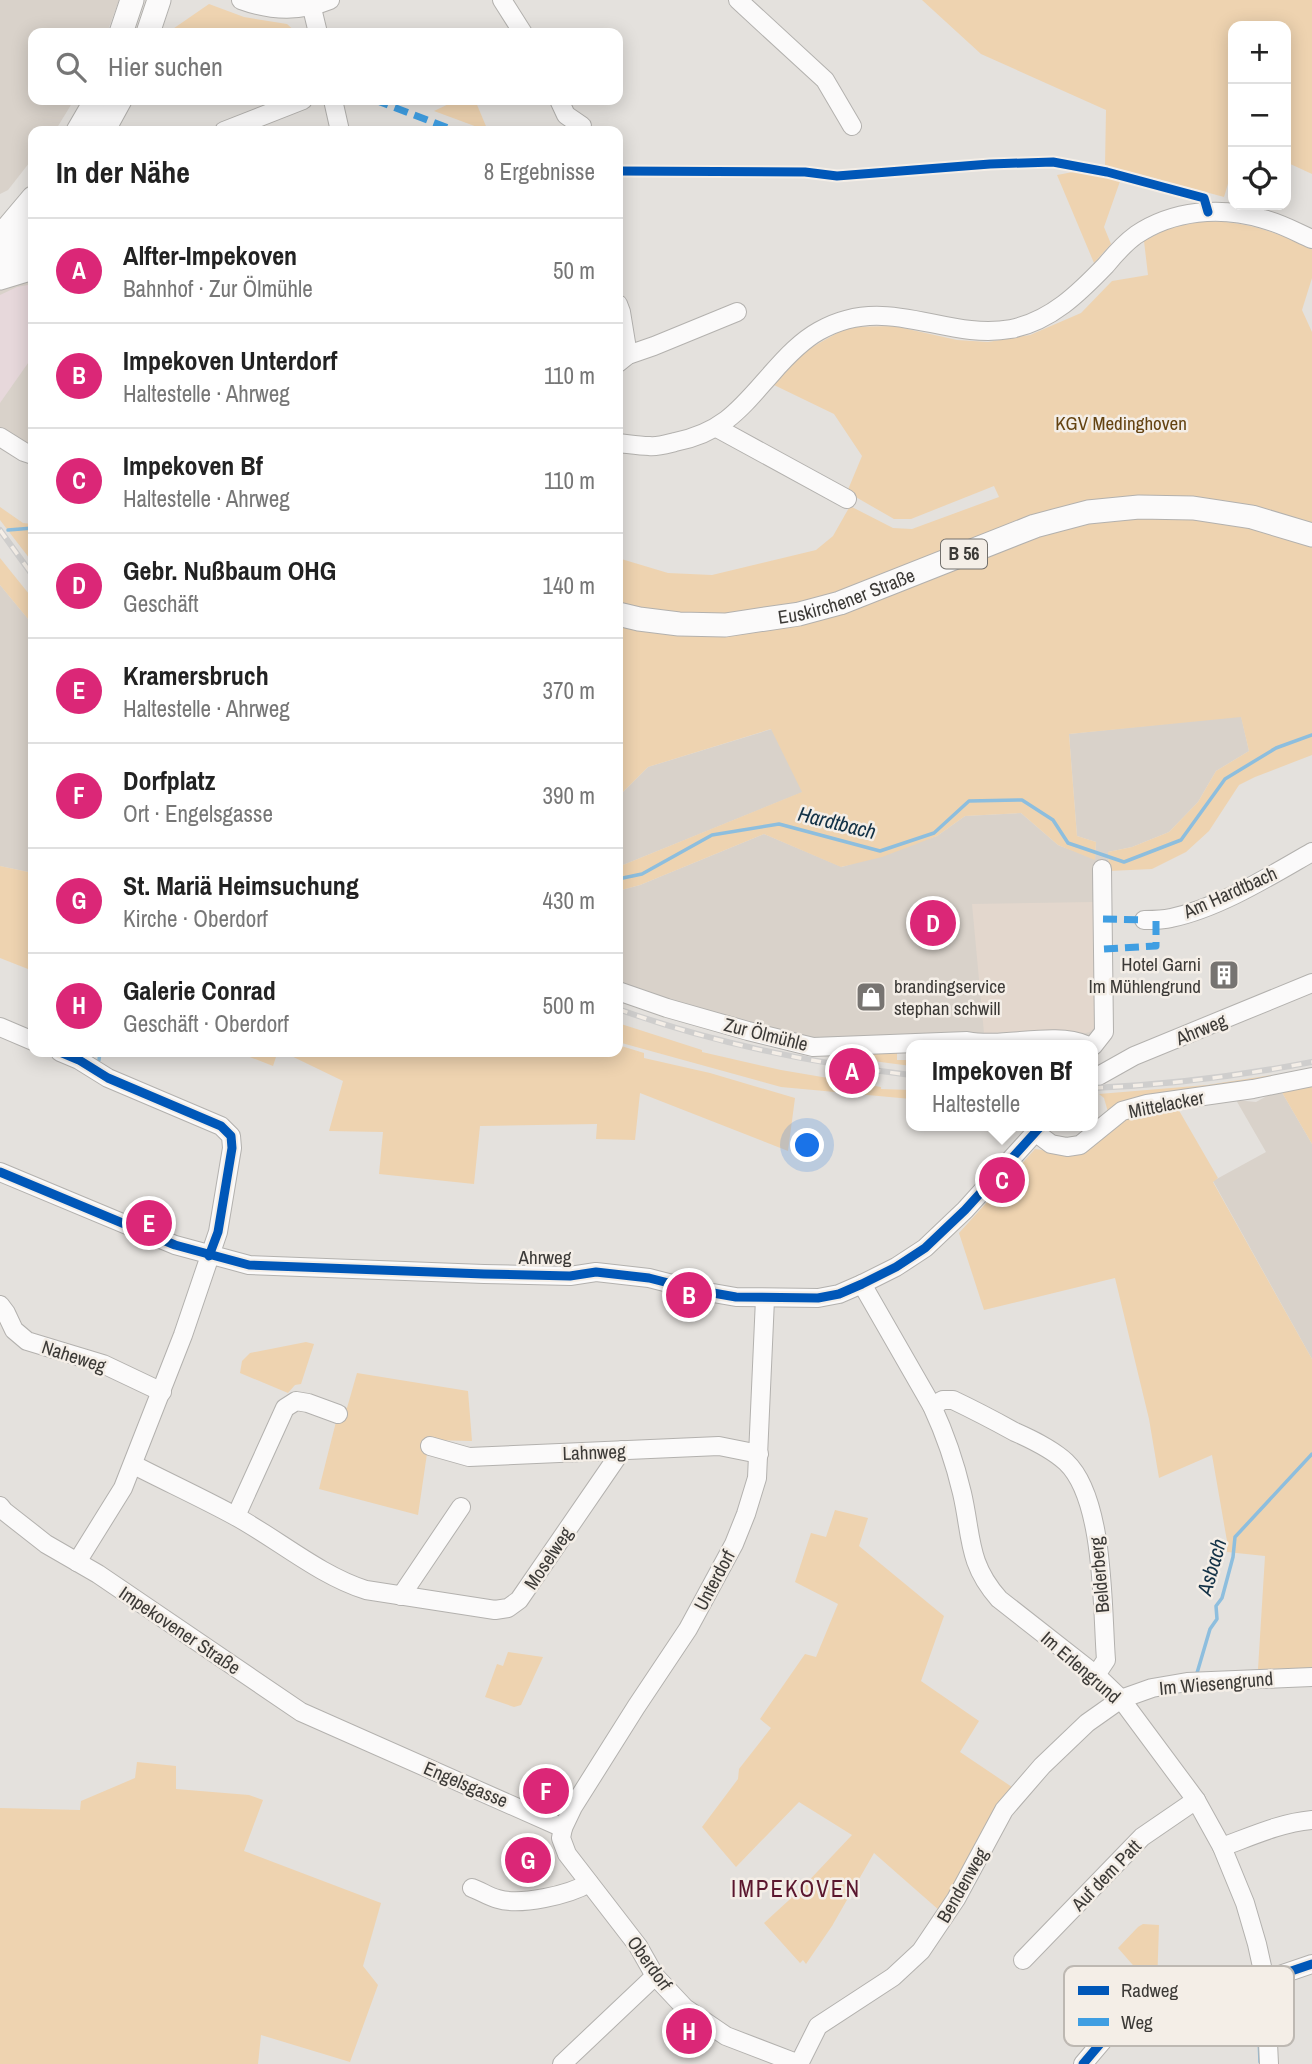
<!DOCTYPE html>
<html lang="de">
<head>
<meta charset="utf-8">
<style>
  body { margin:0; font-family:"Archivo Narrow",sans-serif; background:#f6f6f6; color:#222 }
  .controls { position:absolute; right:21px; top:21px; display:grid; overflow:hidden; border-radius:14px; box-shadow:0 4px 18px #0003 }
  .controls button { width:63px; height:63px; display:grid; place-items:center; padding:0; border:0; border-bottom:2px solid #e0e0e0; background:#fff; color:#222; font:35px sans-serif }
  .you { position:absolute; left:808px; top:1146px; width:24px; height:24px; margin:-18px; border:5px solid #fff; border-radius:50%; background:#1a73e8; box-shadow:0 0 0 10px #1a73e833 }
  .badge { display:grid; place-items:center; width:46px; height:46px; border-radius:50%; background:#db2777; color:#fff; font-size:23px; font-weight:700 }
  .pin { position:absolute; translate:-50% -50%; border:4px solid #fff; box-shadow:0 2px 7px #0006 }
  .popup { position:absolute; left:906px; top:1040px; width:192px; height:91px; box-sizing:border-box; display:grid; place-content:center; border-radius:14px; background:#fff; filter:drop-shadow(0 2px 5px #0005); font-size:23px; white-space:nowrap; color:#767676 }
  .popup b { font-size:26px; color:#222 }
  .popup::after { content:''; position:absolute; left:50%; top:100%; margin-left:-14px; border:14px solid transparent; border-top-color:#fff }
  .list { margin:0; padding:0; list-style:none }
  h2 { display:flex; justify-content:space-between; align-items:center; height:91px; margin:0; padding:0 28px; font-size:30px }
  h2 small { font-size:23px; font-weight:400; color:#767676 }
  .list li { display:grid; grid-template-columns:46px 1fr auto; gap:21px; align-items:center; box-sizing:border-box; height:105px; padding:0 28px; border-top:2px solid #e0e0e0 }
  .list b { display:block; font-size:26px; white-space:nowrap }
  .list p { margin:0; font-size:23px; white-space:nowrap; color:#767676 }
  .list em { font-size:23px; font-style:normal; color:#767676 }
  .icon { flex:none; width:38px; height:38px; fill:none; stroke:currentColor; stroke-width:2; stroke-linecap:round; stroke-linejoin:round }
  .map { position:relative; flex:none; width:1312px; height:2064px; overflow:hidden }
  .search { position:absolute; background:#fff; box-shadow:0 4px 18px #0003; left:28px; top:28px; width:595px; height:77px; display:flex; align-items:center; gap:18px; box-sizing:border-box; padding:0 24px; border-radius:14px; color:#767676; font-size:26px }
  .panel { position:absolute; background:#fff; box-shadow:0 4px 18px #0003; left:28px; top:126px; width:595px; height:931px; border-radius:14px }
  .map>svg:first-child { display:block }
  .built { fill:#d9d2ca }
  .industrial { fill:#e3d7cd }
  .education { fill:#e7d8db }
  .green { fill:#eed3b0 }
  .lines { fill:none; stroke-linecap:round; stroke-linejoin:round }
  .stream { stroke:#8dbede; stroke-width:3.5 }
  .minor-casing { stroke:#b3b1ae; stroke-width:20 }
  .major-casing { stroke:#b3b1ae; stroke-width:25 }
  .minor { stroke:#fbfafa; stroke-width:18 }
  .major { stroke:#fbfafa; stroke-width:23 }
  .rail-casing { stroke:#cfcecd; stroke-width:6 }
  .rail { stroke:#f4eee7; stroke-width:3.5; stroke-dasharray:10; stroke-linecap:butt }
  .quiet { stroke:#3f9ee2; stroke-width:7; stroke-dasharray:14 7; stroke-linecap:butt }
  .cycleway-casing { stroke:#f4eee7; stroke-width:13 }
  .cycleway { stroke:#0057b8; stroke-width:9 }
  .labels { text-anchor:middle; stroke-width:5; stroke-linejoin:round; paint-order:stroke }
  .shield { fill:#f4eee7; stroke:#73706c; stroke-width:2 }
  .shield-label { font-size:18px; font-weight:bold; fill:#3c3a37 }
  .park-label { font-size:19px; fill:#644311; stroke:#f4eee7 }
  .street-label { font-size:19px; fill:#3c3a37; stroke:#f4eee7 }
  .poi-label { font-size:19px; fill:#3c3a37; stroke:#f4eee7; text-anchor:end }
  .water-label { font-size:21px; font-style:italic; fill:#123146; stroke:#f4eee7 }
  .quarter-label { font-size:23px; letter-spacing:2px; fill:#5b172e; stroke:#f4eee7 }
  .key { fill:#f4eee7; stroke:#bdb8b2; stroke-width:2 }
  .key-label { font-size:19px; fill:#3c3a37 }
</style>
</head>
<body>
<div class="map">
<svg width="1312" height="2064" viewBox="0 0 1312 2064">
  <rect width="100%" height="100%" fill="#e4e1dd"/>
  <g class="built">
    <polygon points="0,0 119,0 107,33 33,33 33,100 74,100 55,131 33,131 33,158 8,190 0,194"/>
    <polygon points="0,276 33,282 33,452 0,431"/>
    <polygon points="0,585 33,625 33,873 0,866"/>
    <polygon points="1241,716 1249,751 1216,771 1198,802 1169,832 1132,847 1108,852 1109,871 1100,1038 1059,1031 901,1035 847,1039 806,1038 742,1022 618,985 618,891 640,885 764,834 842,867 937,836 965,816 1021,813 1058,845 1095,859 1096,842 1077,836 1069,734"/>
    <polygon points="772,729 803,792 618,867 618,795 620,795 648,767"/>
    <polygon points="1280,1089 1312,1144 1312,1359 1213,1181 1266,1152 1236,1100 1256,1102"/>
  </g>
  <polygon class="industrial" points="1094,902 1097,1025 1090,1032 1082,1034 1059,1031 984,1033 972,904"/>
  <polygon class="education" points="33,284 33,356 0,403 0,295 17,287"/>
  <g class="green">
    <polygon points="922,0 1312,0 1312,174 1286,162 1286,26 1233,26 1233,167 1224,197 1124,170 1104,227 1111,244 1094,263 1057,175 1105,166 1106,110 981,54"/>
    <polygon points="209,4 244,17 287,24 297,33 167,33"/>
    <polygon points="457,100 475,100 488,131 434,111"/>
    <path d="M1203,221C1248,221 1271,231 1312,248V278L1302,310L1312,332V755L1255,777L1239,785L1209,831L1186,852L1152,869L1109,871L1108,852L1132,847L1169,832L1198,802L1216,771L1249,751L1241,717L1069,734L1077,836L1096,842L1095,860L1058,845L1021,813L965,816L937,836L882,857L841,867L764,834L640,885L618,891V867L802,792L771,729L648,767L619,796L618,795V558L668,573L712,575L816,550L833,536L850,506L893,528L912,529L999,497L994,486L911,519H894L847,492L862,456L834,414L774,385L805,351L848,327L894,326L957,340L988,342L1030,335L1081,313L1112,281L1148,275L1144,241L1169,228Z"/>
    <polygon points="0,507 23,523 33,524 33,563 0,520"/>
    <polygon points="0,558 33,599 33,625 0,585"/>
    <polygon points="0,866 33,873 33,971 0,958"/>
    <polygon points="618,1023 702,1050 702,1052 781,1070 881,1087 881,1089 911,1090 911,1099 781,1087 618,1042"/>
    <polygon points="618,1045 644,1053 644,1058 710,1073 795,1098 788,1151 640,1093 635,1140 596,1139 597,1124 480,1126 474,1184 379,1174 383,1132 329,1131 343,1081 283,1052 276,1057 273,1066 237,1052 618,1052"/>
    <polygon points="897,1050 897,1060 911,1060 911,1066 812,1053"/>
    <polygon points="1312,1069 1312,1074 1108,1112 1104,1098 1099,1094 1207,1085"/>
    <polygon points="1312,1083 1312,1144 1280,1089"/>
    <polygon points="1177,1107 1218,1178 1213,1182 1312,1359 1312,1668 1258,1669 1265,1556 1227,1552 1227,1541 1212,1455 1159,1478 1149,1419 1115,1278 984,1310 959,1233 1035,1149 1069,1154 1123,1114"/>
    <polygon points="306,1342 314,1344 301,1384 295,1385 288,1393 240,1373 242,1361 250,1353"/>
    <polygon points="357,1373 468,1391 472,1441 429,1440 418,1515 319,1489 340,1406 347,1408"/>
    <polygon points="835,1510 868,1518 859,1546 944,1616 921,1681 979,1721 960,1752 1012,1787 943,1902 940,1911 874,1853 832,1926 806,1964 803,1960 800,1963 764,1923 800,1890 852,1835 799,1802 736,1867 702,1827 738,1779 739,1769 771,1728 760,1719 805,1654 816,1657 838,1604 795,1582 811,1533 826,1537"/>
    <polygon points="508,1652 543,1657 521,1705 514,1707 485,1697 497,1664 503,1666"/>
    <polygon points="137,1762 176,1766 176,1789 249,1795 263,1800 244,1851 381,1903 363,1966 378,1985 350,2062 261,2035 258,2064 0,2064 0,1808 80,1810 81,1801 135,1778"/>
    <polygon points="1143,1924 1159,1925 1157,1986 1153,1988 1118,1948 1138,1927"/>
  </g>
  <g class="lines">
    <g class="stream">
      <polyline points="8,530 33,528"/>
      <polyline points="618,879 642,874 712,835 779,824 880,851 934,833 969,801 1022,800 1053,820 1068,843 1124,862 1181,840 1225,779 1276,748 1312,735"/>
      <polyline points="99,1060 100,1052"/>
      <polyline points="1197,1673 1210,1629 1217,1619 1216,1606 1222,1598 1233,1557 1235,1537 1312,1454"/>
      <polyline points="1259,2038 1260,2062"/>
    </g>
    <g class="minor-casing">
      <g id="minor">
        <path d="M241,0C271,11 301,12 330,0"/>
        <polyline points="502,0 523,33"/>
        <polyline points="738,0 825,80 852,126"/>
        <polyline points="312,8 318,33"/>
        <polyline points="333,100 340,131"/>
        <polyline points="559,100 566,115 582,126"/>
        <polyline points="224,131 303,100"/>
        <polyline points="618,304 621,312 628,355"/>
        <polyline points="618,363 628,355 654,346 737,312"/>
        <polyline points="717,428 847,499"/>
        <polyline points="0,437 24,452 33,455"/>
        <path d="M618,443C628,444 639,446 649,446C658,447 667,444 675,442C724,432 741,408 772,373C786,357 801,341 819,331C887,292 944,341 1011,329C1051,321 1079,293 1106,265C1115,254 1125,243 1136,235C1173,210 1221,206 1263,219C1280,223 1296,232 1312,239"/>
        <path d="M1144,920C1153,920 1163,920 1171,918C1219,908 1270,876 1312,852"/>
        <path d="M618,991L667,1008L748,1031L813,1047L967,1041C1004,1048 1054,1031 1086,1045"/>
        <polyline points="0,1027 33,1041"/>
        <polyline points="1093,1046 1104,1032 1102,869"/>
        <polyline points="60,1052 79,1060 108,1078 221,1126 231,1136 232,1148 218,1232 183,1335 123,1488 77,1562"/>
        <polyline points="1093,1079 1134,1056 1312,983"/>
        <polyline points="1035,1132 1051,1144 1067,1147 1080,1145 1122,1111 1147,1104 1253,1089 1312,1077"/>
        <polyline points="0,1172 175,1245 249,1265 484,1274 570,1276 596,1272 649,1278 696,1290 736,1297 818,1298 839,1294 862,1284 896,1267 925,1248 965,1210 1041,1126"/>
        <path d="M862,1284L932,1406C945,1434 955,1463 962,1493C972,1536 967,1563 999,1599L1096,1675L1121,1699L1196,1800L1222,1847L1245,1903L1257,1944L1265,1980L1269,2064"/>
        <polyline points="765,1299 757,1478 746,1514 734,1544 688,1629 636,1707 573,1807 563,1828 561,1838 567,1854 638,1946 655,1976 685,2008 726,2036 799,2064"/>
        <polyline points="0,1305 6,1313 14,1330 27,1341 103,1364 162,1392"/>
        <path d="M932,1406L943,1400H953C974,1410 995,1421 1015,1432C1033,1440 1052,1449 1066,1462C1105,1499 1102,1609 1106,1660L1096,1675"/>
        <polyline points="430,1446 469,1457 719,1446 759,1454"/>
        <path d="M134,1465C167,1482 202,1498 235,1516C279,1540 319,1575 366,1590L495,1610L508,1608L519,1600L622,1450"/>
        <polyline points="0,1506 4,1511 46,1544 98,1574 301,1712 563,1828"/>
        <polyline points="236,1516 285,1408 296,1401 308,1403 338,1414"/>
        <polyline points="401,1596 461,1507"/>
        <path d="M1222,1847C1252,1836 1280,1823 1312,1820"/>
        <path d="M472,1888C481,1891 489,1897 498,1899C520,1906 569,1895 589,1883"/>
        <polyline points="1023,1960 1142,1837 1196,1800"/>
        <polyline points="562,2064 655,1976"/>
        <polyline points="799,2064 818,2026 893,1977 921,1951 956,1899 1004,1810 1042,1766 1087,1723 1121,1699 1152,1688 1187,1682 1312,1677"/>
        <polyline points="1083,2064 1122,2018 1159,1994 1190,1985 1265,1980 1312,1964"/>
      </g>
    </g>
    <g class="major-casing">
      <g id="major">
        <polyline points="121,33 132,0"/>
        <polyline points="148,33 159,0"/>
        <polyline points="78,131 96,100"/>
        <polyline points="103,131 120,100"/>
        <polyline points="0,237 33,198"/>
        <polyline points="3,240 33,258"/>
        <polyline points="0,263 33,226"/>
        <polyline points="0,278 33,268"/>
        <path id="s1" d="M618,614L639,619L679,624L725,625L799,614L840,603L1035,526L1088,512L1139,507L1193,508L1252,517L1312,535"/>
      </g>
    </g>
    <use href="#minor" class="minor"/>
    <use href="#major" class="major"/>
    <g class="rail-casing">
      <g id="rail">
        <polyline points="0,530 33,576"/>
        <path d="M618,1009C713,1043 811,1063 911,1075"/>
        <path d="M1093,1088C1167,1085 1239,1076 1312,1062"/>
      </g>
    </g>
    <use href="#rail" class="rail"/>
    <g class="quiet">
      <polyline points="375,100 456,131"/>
      <polyline points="1103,919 1144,920"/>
      <polyline points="1104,949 1156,946 1156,919"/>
    </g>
    <g class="cycleway-casing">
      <g id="cycleway">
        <polyline points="618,171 805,172 837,176 990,164 1053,162 1107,172 1204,198 1208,212"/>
        <polyline points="60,1052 79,1060 108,1078 221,1126 231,1136 232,1148 218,1232 209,1256"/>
        <polyline points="0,1172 175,1245 249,1265 484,1274 570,1276 596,1272 649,1278 696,1290 736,1297 818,1298 839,1294 862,1284 896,1267 925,1248 965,1210 1041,1126"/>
        <polyline points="1083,2064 1122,2018 1159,1994 1190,1985 1265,1980 1312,1964"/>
      </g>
    </g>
    <use href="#cycleway" class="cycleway"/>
  </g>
  <defs>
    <g id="building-square" transform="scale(1.575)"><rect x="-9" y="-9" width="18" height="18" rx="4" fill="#777471" stroke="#f4eee7"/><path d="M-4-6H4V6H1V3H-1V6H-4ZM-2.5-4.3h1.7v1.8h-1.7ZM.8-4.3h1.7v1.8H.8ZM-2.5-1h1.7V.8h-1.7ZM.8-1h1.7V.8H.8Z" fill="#fff"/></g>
    <g id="shop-square" transform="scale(1.575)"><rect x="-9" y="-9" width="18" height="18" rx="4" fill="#777471" stroke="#f4eee7"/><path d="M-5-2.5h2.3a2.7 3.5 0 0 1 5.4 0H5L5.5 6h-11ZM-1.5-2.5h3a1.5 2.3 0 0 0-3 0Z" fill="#fff"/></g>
  </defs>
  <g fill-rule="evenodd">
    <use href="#building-square" x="1224" y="975"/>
    <use href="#shop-square" x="871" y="997"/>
  </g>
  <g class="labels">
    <rect class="shield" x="941" y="539.5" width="46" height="29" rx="5"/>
    <g class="shield-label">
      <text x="964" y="560">B 56</text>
    </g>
    <g class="park-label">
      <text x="1121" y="430">KGV Medinghoven</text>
    </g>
    <g class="street-label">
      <text dy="7" stroke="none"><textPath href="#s1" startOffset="233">Euskirchener Straße</textPath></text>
      <text transform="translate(1230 892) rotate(-24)" y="7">Am Hardtbach</text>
      <text transform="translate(1201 1029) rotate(-22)" y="7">Ahrweg</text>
      <text transform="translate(766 1034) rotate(14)" y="7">Zur Ölmühle</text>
      <text transform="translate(1166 1104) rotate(-11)" y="7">Mittelacker</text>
      <text x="545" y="1264">Ahrweg</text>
      <text transform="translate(74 1356) rotate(18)" y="7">Naheweg</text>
      <text transform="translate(594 1452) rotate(-2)" y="7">Lahnweg</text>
      <text transform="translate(548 1558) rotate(-56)" y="7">Moselweg</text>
      <text transform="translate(1099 1575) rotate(-95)" y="7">Belderberg</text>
      <text transform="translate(714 1580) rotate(-62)" y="7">Unterdorf</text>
      <text transform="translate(180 1630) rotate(34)" y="7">Impekovener Straße</text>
      <text transform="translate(1081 1667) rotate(41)" y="7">Im Erlengrund</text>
      <text transform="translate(1216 1683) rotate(-5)" y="7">Im Wiesengrund</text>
      <text transform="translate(466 1784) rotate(23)" y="7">Engelsgasse</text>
      <text transform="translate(1106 1875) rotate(-46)" y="7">Auf dem Patt</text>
      <text transform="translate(962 1885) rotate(-60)" y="7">Bendenweg</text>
      <text transform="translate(650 1963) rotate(54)" y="7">Oberdorf</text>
    </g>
    <g class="poi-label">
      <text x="1201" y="971">Hotel Garni<tspan x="1201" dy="22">Im Mühlengrund</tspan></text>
      <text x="894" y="993" text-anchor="start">brandingservice<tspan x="894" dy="22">stephan schwill</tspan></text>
    </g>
    <g class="water-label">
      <text transform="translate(837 823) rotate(14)" y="7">Hardtbach</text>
      <text transform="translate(1212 1567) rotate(-74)" y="7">Asbach</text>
    </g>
    <g class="quarter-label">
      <text x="796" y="1897">IMPEKOVEN</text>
    </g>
  </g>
  <rect x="1064" y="1966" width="230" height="80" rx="10" class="key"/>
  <rect x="1078" y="1986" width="31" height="9" fill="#0057b8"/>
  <rect x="1078" y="2018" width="31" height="8" fill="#3f9ee2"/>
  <g class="key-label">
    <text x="1121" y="1997">Radweg</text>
    <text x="1121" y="2029">Weg</text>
  </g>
</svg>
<div class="controls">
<button>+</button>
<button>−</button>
<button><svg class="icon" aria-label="locate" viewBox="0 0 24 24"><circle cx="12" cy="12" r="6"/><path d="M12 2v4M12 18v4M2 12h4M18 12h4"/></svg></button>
</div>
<div class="you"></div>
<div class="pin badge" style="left:852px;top:1071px">A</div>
<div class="pin badge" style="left:689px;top:1295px">B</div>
<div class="pin badge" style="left:1002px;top:1180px">C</div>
<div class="popup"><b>Impekoven Bf</b>Haltestelle</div>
<div class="pin badge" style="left:933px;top:923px">D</div>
<div class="pin badge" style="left:149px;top:1223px">E</div>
<div class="pin badge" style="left:546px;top:1791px">F</div>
<div class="pin badge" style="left:528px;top:1860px">G</div>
<div class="pin badge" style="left:689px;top:2031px">H</div>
<div class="search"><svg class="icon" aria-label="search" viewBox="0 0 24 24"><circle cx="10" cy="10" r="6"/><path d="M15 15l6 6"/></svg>Hier suchen</div>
<section class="panel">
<h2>In der Nähe<small>8 Ergebnisse</small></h2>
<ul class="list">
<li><span class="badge">A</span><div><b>Alfter-Impekoven</b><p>Bahnhof · Zur Ölmühle</p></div><em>50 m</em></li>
<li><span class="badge">B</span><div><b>Impekoven Unterdorf</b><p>Haltestelle · Ahrweg</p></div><em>110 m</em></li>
<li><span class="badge">C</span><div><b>Impekoven Bf</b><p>Haltestelle · Ahrweg</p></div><em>110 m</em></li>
<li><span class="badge">D</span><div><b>Gebr. Nußbaum OHG</b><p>Geschäft</p></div><em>140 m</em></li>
<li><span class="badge">E</span><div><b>Kramersbruch</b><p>Haltestelle · Ahrweg</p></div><em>370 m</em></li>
<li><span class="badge">F</span><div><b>Dorfplatz</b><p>Ort · Engelsgasse</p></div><em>390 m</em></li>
<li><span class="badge">G</span><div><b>St. Mariä Heimsuchung</b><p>Kirche · Oberdorf</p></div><em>430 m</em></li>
<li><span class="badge">H</span><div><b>Galerie Conrad</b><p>Geschäft · Oberdorf</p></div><em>500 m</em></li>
</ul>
</section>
</div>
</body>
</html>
